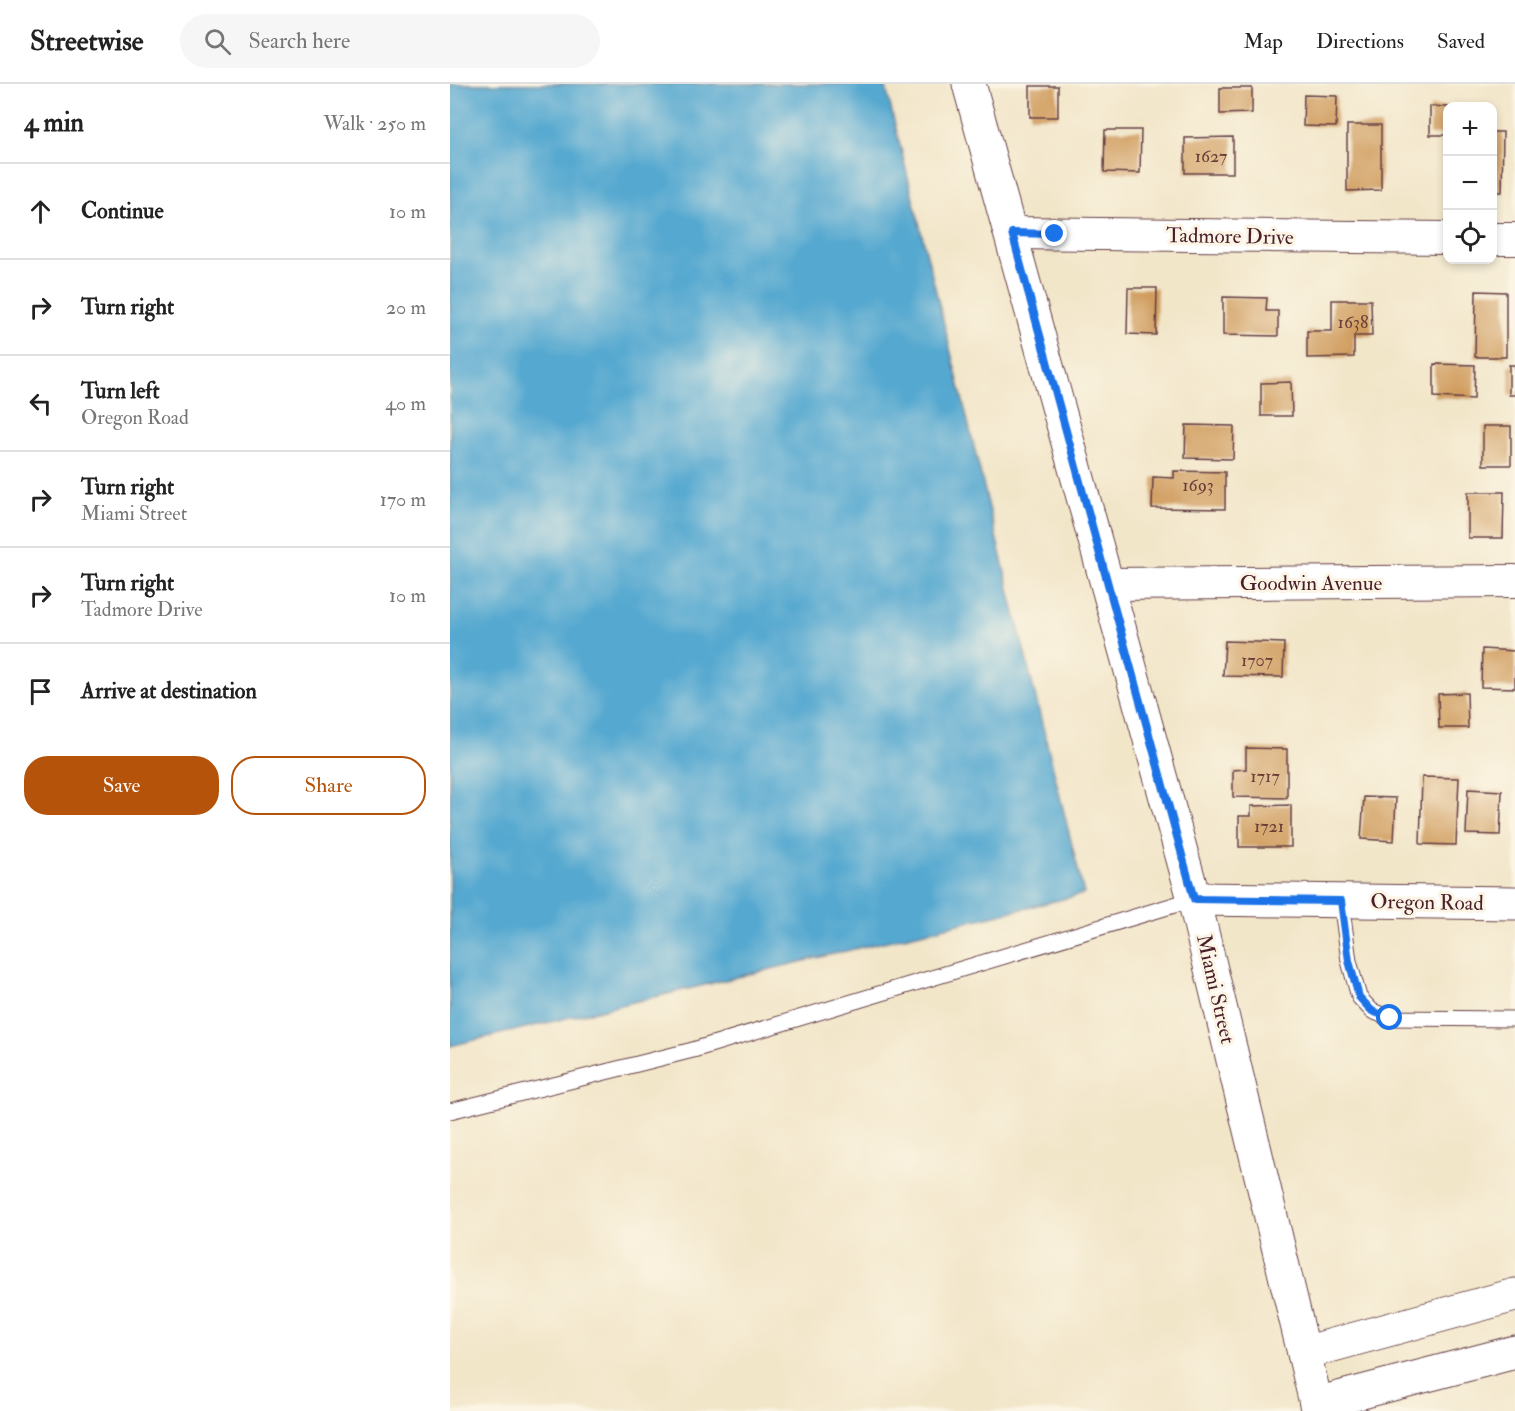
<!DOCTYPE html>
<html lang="en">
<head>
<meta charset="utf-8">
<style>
  body { margin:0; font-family:"IM FELL Double Pica",serif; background:#f6f6f6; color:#222 }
  .controls { position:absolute; right:18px; top:18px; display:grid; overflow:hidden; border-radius:12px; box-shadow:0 3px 9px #0003 }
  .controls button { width:54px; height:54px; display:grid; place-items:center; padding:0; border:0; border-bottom:2px solid #e0e0e0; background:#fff; color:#222; font:30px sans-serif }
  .stop { position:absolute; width:18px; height:18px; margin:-14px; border:4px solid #1a73e8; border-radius:50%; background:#fff }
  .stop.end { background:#1a73e8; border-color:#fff; box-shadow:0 2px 6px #0008 }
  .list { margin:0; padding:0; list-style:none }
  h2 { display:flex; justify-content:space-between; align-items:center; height:78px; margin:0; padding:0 24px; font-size:26px }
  h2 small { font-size:20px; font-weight:400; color:#767676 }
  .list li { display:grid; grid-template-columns:39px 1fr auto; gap:18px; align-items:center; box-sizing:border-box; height:96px; padding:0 24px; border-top:2px solid #e0e0e0 }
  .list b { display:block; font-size:22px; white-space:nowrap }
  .list p { margin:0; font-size:20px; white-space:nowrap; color:#767676 }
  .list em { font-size:20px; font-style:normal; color:#767676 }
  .actions { display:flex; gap:12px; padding:18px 24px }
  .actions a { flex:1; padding:14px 0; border:2px solid #b45309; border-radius:24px; text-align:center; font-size:21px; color:#b45309 }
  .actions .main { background:#b45309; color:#fff }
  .icon { flex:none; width:33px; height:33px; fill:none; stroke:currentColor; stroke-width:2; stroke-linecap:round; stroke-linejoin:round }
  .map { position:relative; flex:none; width:1065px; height:1327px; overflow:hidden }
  header { display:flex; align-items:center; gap:36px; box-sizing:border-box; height:84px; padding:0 30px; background:#fff; border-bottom:2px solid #e0e0e0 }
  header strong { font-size:28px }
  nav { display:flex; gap:33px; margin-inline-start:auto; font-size:21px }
  .search { width:420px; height:54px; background:#f6f6f6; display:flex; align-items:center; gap:15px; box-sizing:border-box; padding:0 21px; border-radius:33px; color:#767676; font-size:22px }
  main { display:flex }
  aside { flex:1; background:#fff }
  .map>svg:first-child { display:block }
  .water { fill:#54a8d0; stroke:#4f647e; stroke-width:1.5 }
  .building { fill:#d09d5e }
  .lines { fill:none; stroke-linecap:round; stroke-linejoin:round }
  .lane-casing { stroke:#633d43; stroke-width:17 }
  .street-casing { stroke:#633d43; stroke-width:34 }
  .secondary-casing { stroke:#633d43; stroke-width:35 }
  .highway-casing { stroke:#633d43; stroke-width:35 }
  .lane { stroke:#fff; stroke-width:15 }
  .street { stroke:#fff; stroke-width:32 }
  .secondary { stroke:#fff; stroke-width:33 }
  .highway { stroke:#fff; stroke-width:33 }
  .route { stroke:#1a73e8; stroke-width:8 }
  .labels { text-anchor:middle; stroke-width:6; stroke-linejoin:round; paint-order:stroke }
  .number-label { font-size:18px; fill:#6c3e38 }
  .street-label { font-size:21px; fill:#4a1f2b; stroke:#fcf5e5 }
</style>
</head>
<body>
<header>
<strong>Streetwise</strong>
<div class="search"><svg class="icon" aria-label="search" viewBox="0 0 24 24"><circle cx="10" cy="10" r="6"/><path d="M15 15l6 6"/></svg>Search here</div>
<nav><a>Map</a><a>Directions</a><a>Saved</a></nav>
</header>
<main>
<aside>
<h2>4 min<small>Walk · 250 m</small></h2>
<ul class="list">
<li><svg class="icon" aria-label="ahead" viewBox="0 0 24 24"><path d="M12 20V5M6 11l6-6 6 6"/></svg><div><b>Continue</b></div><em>10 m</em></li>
<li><svg class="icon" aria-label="right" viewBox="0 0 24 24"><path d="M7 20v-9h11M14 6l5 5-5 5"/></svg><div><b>Turn right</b></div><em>20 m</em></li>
<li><svg class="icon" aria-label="left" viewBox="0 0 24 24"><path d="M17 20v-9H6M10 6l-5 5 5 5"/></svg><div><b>Turn left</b><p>Oregon Road</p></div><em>40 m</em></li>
<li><svg class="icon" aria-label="right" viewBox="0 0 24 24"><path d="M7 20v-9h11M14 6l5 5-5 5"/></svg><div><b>Turn right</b><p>Miami Street</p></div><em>170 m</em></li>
<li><svg class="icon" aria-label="right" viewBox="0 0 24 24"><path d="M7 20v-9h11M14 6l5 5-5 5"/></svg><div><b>Turn right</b><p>Tadmore Drive</p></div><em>10 m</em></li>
<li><svg class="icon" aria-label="arrive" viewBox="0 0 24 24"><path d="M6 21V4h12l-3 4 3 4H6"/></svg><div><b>Arrive at destination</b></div></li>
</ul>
<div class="actions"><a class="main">Save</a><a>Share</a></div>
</aside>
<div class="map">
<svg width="1065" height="1327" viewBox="0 0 1065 1327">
  <rect width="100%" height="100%" fill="#fcf5e5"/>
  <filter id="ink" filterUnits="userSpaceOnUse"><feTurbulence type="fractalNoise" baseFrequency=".0167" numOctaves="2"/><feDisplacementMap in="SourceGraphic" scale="12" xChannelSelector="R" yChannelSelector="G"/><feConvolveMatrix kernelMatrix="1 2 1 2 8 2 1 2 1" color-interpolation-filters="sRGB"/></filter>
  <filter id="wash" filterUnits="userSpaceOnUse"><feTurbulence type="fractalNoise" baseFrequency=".008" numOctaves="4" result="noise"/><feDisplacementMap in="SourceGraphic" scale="24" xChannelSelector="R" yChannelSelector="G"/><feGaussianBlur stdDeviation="1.35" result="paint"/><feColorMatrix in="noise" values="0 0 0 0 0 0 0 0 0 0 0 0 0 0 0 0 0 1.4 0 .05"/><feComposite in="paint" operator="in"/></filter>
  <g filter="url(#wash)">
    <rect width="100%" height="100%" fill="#f2e6c9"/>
    <polygon class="water" points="0,0 435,0 634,810 0,962"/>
    <g id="blocks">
      <g class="building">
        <rect x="580" y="2" width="28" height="31"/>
        <polygon points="770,4 802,4 802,29 770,30"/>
        <polygon points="854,11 887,12 886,43 853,42"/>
        <polygon points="980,22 998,23 998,51 980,51"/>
        <polygon points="897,41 931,41 931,106 897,107"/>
        <polygon points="655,46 691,46 690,89 654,88"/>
        <polygon points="1042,48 1053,48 1052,108 1042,108"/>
        <polygon points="783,53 783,89 735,89 735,54"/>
        <polygon points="678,204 707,204 706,251 677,250"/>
        <polygon points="1026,207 1056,208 1056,273 1025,273"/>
        <polygon points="773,213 817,214 816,227 828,227 828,252 773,251"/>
        <polygon points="882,216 921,216 922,252 904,252 904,273 857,274 857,247 882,247"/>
        <polygon points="984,280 1025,281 1024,315 984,313"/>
        <rect x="1059" y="281" width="6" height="30"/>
        <polygon points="841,298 842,332 811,332 811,299"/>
        <polygon points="736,341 784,342 783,375 735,374"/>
        <rect x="1033" y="342" width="28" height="39"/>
        <polygon points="724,387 775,388 775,425 702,424 703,393 724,394"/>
        <polygon points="1018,408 1054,408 1053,454 1018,454"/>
        <polygon points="775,557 834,559 833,593 773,592"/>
        <polygon points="1032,565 1065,567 1065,604 1031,603"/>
        <polygon points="1017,609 1018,644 989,644 988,610"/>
        <polygon points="796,664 837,665 837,714 783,713 783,686 796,685"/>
        <polygon points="972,693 1009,694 1006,761 970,760"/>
        <polygon points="1018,705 1052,707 1050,751 1016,750"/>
        <polygon points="914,713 946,714 944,757 911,755"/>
        <polygon points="841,721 841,763 789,763 789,732 801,732 801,722"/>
      </g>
    </g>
  </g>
  <g filter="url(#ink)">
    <use href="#blocks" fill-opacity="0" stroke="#633d43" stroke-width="1.5"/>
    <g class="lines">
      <g class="lane-casing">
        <g id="lane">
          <polyline points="891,817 899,877 909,913 922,927 940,934 1065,935"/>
          <polyline points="0,1027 243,966 744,815"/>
        </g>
      </g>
      <g class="street-casing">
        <g id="street">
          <polyline points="562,149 998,154"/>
          <polyline points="1042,155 1065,155"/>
          <polyline points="657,500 1065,497"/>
        </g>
      </g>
      <g class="secondary-casing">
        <g id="secondary">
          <polyline points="519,0 744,815 868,1327"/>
          <polyline points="744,815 1065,819"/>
        </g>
      </g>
      <g class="highway-casing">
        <g id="highway">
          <polyline points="854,1269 1065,1211"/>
          <polyline points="866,1320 1065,1268"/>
        </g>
      </g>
      <use href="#lane" class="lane"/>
      <use href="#street" class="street"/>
      <use href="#secondary" class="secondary"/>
      <use href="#highway" class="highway"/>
    </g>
  </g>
  <g class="lines" filter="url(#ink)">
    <polyline class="route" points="605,150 562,149 744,815 891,817 899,877 909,913 922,927 940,934"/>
  </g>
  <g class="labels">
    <g class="number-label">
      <text x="761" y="78">1627</text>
      <text x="903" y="244">1638</text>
      <text x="748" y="407">1693</text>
      <text x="807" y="582">1707</text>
      <text x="815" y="698">1717</text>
      <text x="819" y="748">1721</text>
    </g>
    <g class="street-label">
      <text transform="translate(780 152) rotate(1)" y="7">Tadmore Drive</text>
      <text x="861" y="506">Goodwin Avenue</text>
      <text transform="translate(977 818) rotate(1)" y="7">Oregon Road</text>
      <text transform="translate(766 905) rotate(77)" y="7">Miami Street</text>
    </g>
  </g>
</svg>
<div class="controls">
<button>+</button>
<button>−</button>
<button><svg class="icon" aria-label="locate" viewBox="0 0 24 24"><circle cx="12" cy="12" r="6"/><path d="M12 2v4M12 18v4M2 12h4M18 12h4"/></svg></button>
</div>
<div class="stop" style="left:940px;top:934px"></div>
<div class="stop end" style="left:605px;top:150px"></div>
</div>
</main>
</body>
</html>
